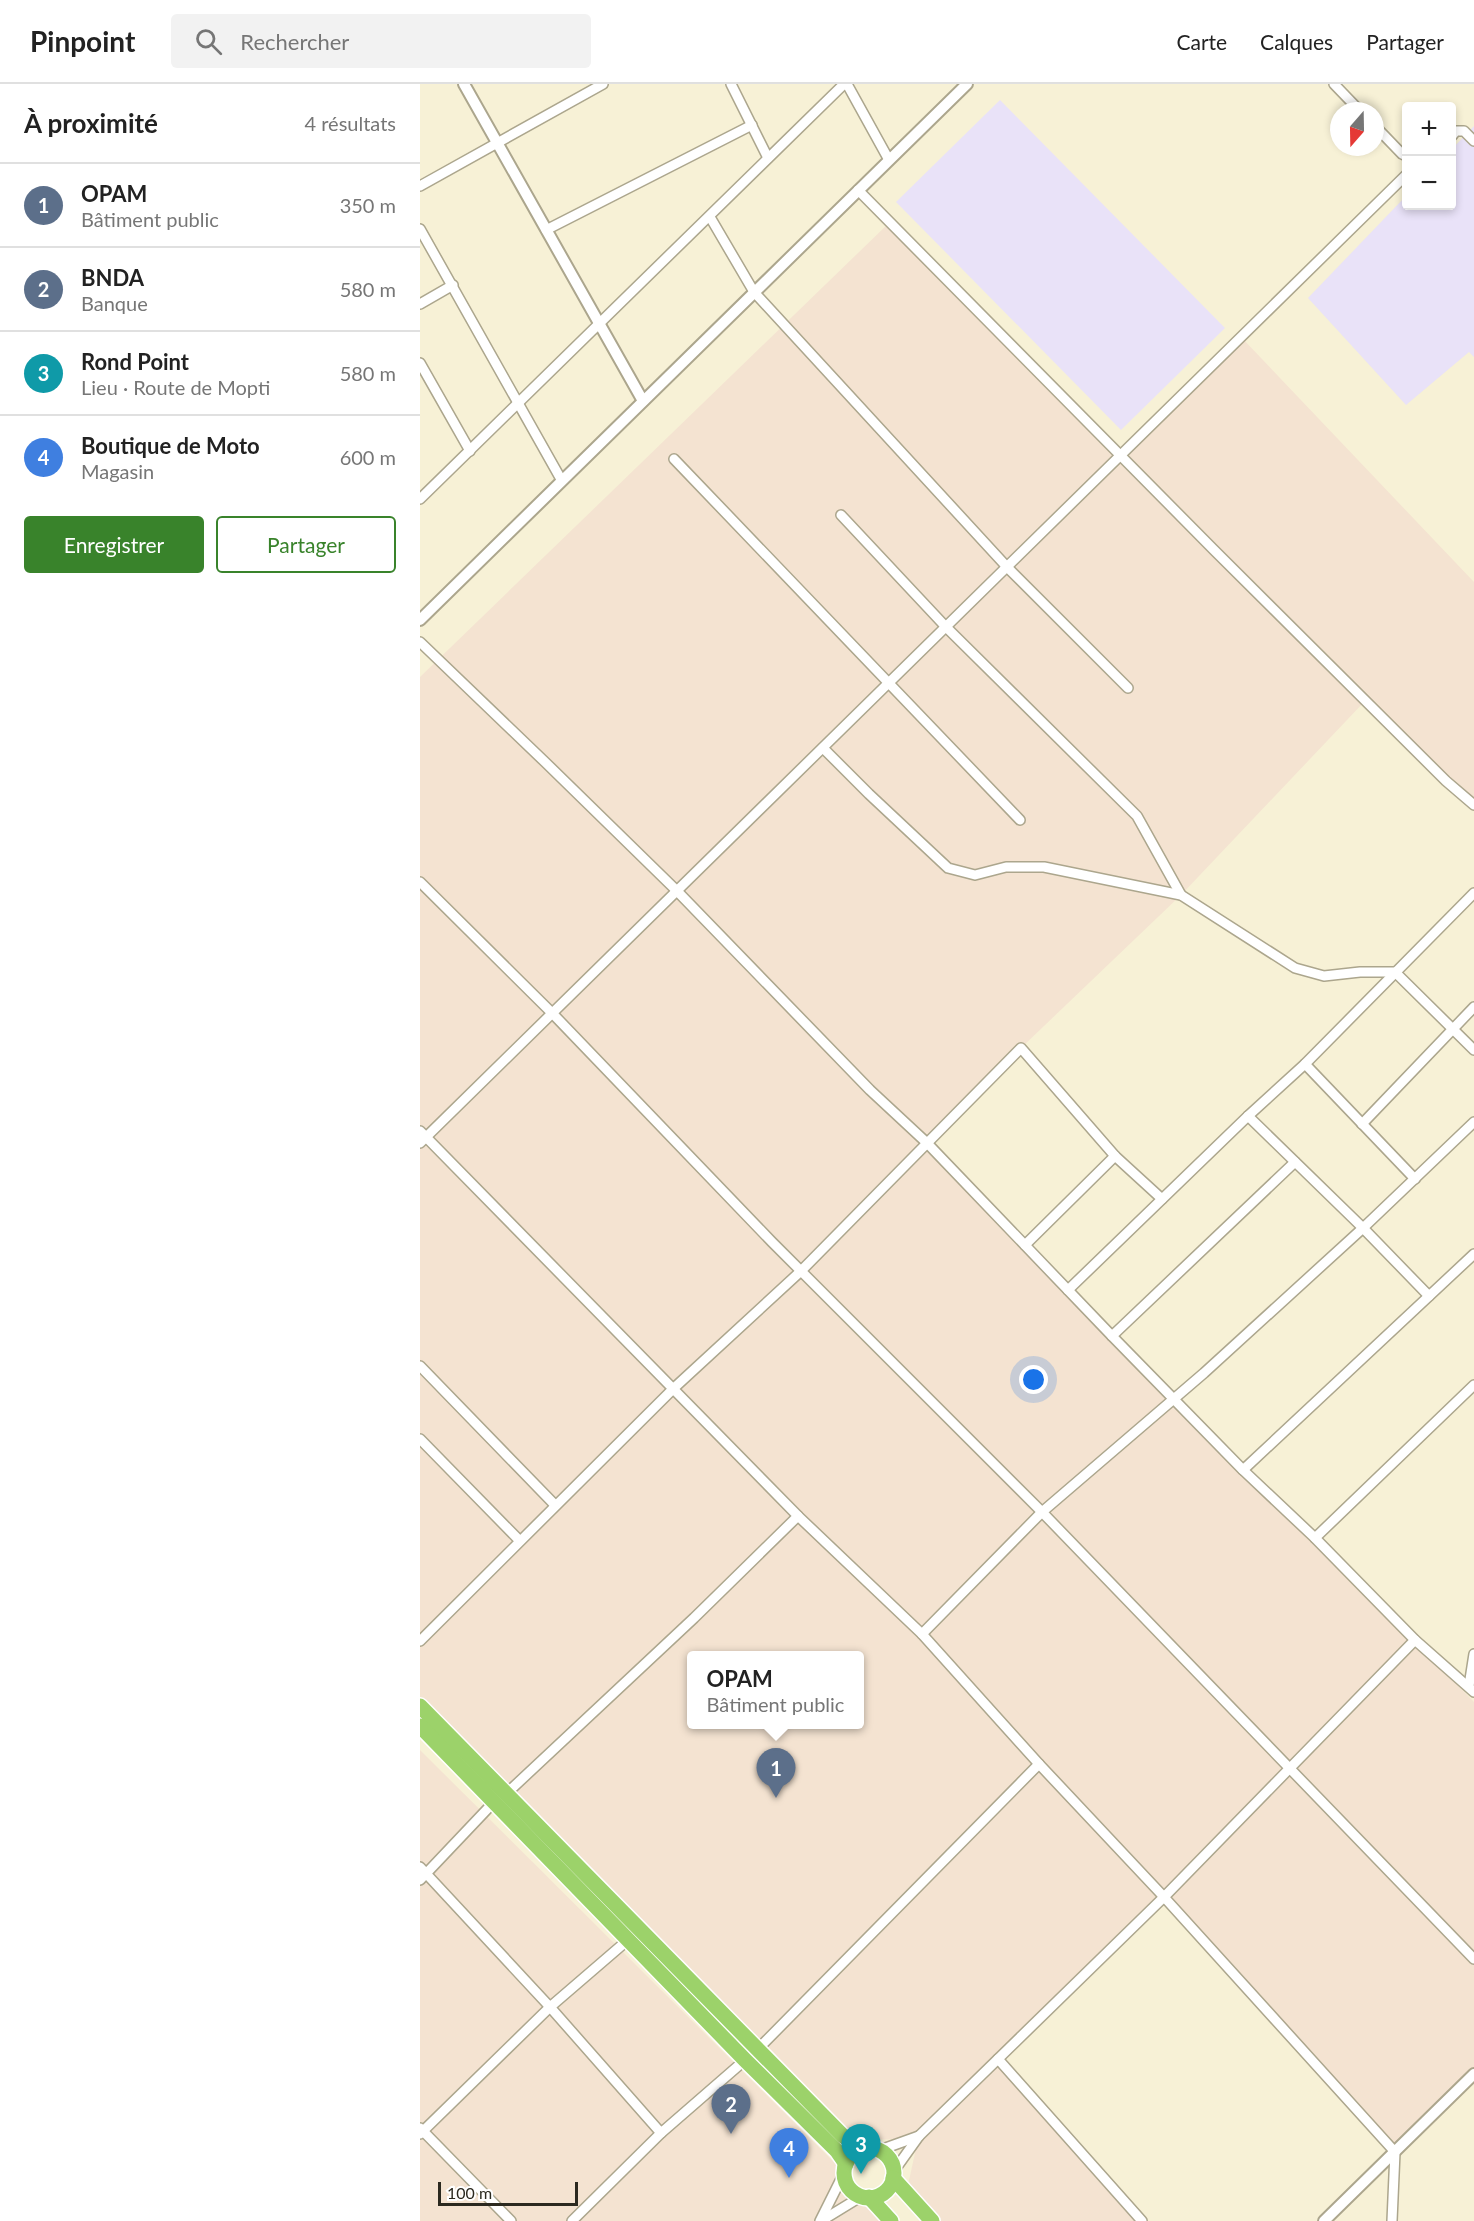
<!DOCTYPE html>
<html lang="fr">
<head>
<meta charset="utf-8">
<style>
  body { margin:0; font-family:Lato,sans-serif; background:#f2f2f2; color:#222 }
  .controls { position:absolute; right:18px; top:18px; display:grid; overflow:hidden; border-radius:6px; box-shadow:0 3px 9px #0003 }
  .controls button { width:54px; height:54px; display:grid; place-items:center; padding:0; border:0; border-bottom:2px solid #e0e0e0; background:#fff; color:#222; font:30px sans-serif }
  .compass { position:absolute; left:910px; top:18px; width:54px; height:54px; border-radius:50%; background:#fff; box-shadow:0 3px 9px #0003; rotate:200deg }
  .scale { position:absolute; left:18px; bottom:15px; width:140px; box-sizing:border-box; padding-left:6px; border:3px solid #2b291f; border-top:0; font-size:16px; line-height:21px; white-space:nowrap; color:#2b291f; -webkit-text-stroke:4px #fff; paint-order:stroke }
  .you { position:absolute; left:614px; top:1296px; width:21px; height:21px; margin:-15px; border:4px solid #fff; border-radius:50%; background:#1a73e8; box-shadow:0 0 0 9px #1a73e833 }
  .badge { display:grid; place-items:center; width:39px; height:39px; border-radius:50%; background:#39832b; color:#fff; font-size:20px; font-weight:700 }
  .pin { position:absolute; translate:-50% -50px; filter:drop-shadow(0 2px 3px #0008) }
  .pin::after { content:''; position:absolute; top:32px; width:21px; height:18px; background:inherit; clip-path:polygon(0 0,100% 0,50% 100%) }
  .popup { position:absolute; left:267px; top:1567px; width:177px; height:78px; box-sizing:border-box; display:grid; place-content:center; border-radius:6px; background:#fff; filter:drop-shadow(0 2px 4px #0005); font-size:20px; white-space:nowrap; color:#767676 }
  .popup b { font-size:22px; color:#222 }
  .popup::after { content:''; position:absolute; left:50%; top:100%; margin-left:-12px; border:12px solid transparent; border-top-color:#fff }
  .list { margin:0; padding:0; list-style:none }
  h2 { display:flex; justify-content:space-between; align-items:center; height:78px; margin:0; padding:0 24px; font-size:26px }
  h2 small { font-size:20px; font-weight:400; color:#767676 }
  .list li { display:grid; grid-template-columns:39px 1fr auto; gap:18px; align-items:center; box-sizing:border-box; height:84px; padding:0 24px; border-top:2px solid #e0e0e0 }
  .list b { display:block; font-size:22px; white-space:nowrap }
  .list p { margin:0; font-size:20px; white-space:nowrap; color:#767676 }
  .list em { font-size:20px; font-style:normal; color:#767676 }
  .actions { display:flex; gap:12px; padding:18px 24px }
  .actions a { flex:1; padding:14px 0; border:2px solid #39832b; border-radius:6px; text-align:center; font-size:21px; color:#39832b }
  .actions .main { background:#39832b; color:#fff }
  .icon { flex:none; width:33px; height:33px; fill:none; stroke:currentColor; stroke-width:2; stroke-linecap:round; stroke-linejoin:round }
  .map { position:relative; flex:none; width:1054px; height:2137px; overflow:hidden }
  header { display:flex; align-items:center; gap:36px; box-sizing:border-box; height:84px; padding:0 30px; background:#fff; border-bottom:2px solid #e0e0e0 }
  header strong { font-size:28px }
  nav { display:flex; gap:33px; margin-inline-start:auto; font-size:21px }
  .search { width:420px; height:54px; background:#f2f2f2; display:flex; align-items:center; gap:15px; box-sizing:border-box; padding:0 21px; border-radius:6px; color:#767676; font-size:22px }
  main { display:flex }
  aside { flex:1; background:#fff }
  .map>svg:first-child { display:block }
  .commercial { fill:#f4e3d1; fill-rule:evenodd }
  .industrial { fill:#e9e2f8 }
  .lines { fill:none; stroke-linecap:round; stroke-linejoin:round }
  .minor-casing { stroke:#aca68d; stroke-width:12 }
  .tertiary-casing { stroke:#aca68d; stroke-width:14 }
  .trunk-casing { stroke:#fff; stroke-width:18 }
  .minor { stroke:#fff; stroke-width:9 }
  .tertiary { stroke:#fff; stroke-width:10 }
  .trunk { stroke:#9cd26a; stroke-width:15 }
</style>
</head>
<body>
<header>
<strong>Pinpoint</strong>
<div class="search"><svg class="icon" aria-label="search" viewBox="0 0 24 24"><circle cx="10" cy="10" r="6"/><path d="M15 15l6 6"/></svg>Rechercher</div>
<nav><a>Carte</a><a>Calques</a><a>Partager</a></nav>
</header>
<main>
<aside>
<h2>À proximité<small>4 résultats</small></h2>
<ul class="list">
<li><span class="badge" style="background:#5c6f8a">1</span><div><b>OPAM</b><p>Bâtiment public</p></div><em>350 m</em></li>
<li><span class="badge" style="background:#5c6f8a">2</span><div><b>BNDA</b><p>Banque</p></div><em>580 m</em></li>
<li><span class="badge" style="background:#0f9aa8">3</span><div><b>Rond Point</b><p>Lieu · Route de Mopti</p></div><em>580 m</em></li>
<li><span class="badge" style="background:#3f7fe0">4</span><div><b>Boutique de Moto</b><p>Magasin</p></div><em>600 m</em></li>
</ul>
<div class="actions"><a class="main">Enregistrer</a><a>Partager</a></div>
</aside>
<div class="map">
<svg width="1054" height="2137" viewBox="0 0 1054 2137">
  <rect width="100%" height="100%" fill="#f7f1d6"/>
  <g class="commercial">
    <path d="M469,139L701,371L821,253L1054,498V721L945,617L761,811L601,964L507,1059L1054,1618V1990L975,2068L744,1813L578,1975L722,2137H506L485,2115L498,2055L426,2056L0,1625V593ZM272,1572H440V1640H272Z"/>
    <polygon points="0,1666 449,2113 471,2137 0,2137"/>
  </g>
  <g class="industrial">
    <polygon points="580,16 805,244 701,346 476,118"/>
    <polygon points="1054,42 1054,273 1049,268 986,321 888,214 986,112 986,122 1032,122 1032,65"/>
  </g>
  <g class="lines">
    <g class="minor-casing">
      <g id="minor">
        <polyline points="311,0 348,74"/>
        <polyline points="427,0 469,76"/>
        <polyline points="914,0 940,27"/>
        <polyline points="955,42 982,70 986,72"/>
        <polyline points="1032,52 1036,47 1044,47 1054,57"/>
        <polyline points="0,102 183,0"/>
        <polyline points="438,106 794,466 1026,697 1054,721"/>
        <polyline points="290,133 334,208 587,483 708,604"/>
        <polyline points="0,145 142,397"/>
        <polyline points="126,146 332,41"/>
        <polyline points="0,220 33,201"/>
        <polyline points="0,279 50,367"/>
        <polyline points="254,375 600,736"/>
        <polyline points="0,415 424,0"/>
        <polyline points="421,431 525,542 717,732 761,811"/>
        <polyline points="0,558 125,678 257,807 450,1006 507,1059 692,1252 823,1386 895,1454 995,1556 1054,1608"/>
        <polyline points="403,664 449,710 528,784 555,791 586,783 624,783 761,811 875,884 904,892 940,888 975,888 1054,966"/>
        <polyline points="0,798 132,929 352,1158 622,1428 1054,1875"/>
        <polyline points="885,980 995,1095"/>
        <polyline points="828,1032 943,1144 1009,1212"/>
        <polyline points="942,1040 1054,923"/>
        <polyline points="0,1047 378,1432 502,1550 619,1680 744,1813 975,2068 972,2137"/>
        <polyline points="0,1059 986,91"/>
        <polyline points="605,1161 695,1072"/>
        <polyline points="648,1206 828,1032 885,980 1054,809"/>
        <polyline points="692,1252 875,1078"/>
        <polyline points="0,1282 135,1421"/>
        <polyline points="0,1355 99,1456"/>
        <polyline points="823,1386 1054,1170"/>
        <polyline points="895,1454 1054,1301"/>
        <polyline points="502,1550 622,1428 784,1289 943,1144 1054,1038"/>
        <polyline points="0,1557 254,1304 381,1187 601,964 695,1072 742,1115"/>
        <polyline points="1049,1602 1054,1570"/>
        <polyline points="87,1709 274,1534 378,1432"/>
        <polyline points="0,1783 130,1923 241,2049"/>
        <polyline points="0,1796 73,1719"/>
        <polyline points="338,1965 619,1680"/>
        <polyline points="578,1975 722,2137"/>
        <polyline points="0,2044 91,2137"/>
        <polyline points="0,2050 130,1923 209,1855"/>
        <polyline points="460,2066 499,2052"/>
        <polyline points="474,2087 499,2052 744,1813 995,1556"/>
        <polyline points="152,2137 241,2049 325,1976"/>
        <polyline points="400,2137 425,2087"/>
        <polyline points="401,2137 442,2112"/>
      </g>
    </g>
    <g class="tertiary-casing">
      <g id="tertiary">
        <polyline points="44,0 223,317"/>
        <polyline points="0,536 547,0"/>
        <polyline points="904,2137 1054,1990"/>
      </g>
    </g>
    <g class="trunk-casing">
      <g id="trunk">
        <polyline points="0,1622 423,2052 443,2065"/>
        <polyline points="0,1642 325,1976 417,2067 426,2080"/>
        <circle cx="449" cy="2089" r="25"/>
        <polyline points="473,2094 512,2137"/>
        <polyline points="449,2113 471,2137"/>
      </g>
    </g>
    <use href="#minor" class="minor"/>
    <use href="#tertiary" class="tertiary"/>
    <use href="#trunk" class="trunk"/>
  </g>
</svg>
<div class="controls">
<button>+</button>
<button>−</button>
</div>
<svg class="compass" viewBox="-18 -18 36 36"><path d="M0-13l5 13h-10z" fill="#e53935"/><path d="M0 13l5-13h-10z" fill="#767676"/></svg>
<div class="scale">100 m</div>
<div class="you"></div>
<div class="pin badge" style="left:356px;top:1714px;background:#5c6f8a">1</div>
<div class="popup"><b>OPAM</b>Bâtiment public</div>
<div class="pin badge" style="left:311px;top:2050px;background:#5c6f8a">2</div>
<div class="pin badge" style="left:441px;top:2090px;background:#0f9aa8">3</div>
<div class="pin badge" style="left:369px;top:2094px;background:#3f7fe0">4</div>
</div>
</main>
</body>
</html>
